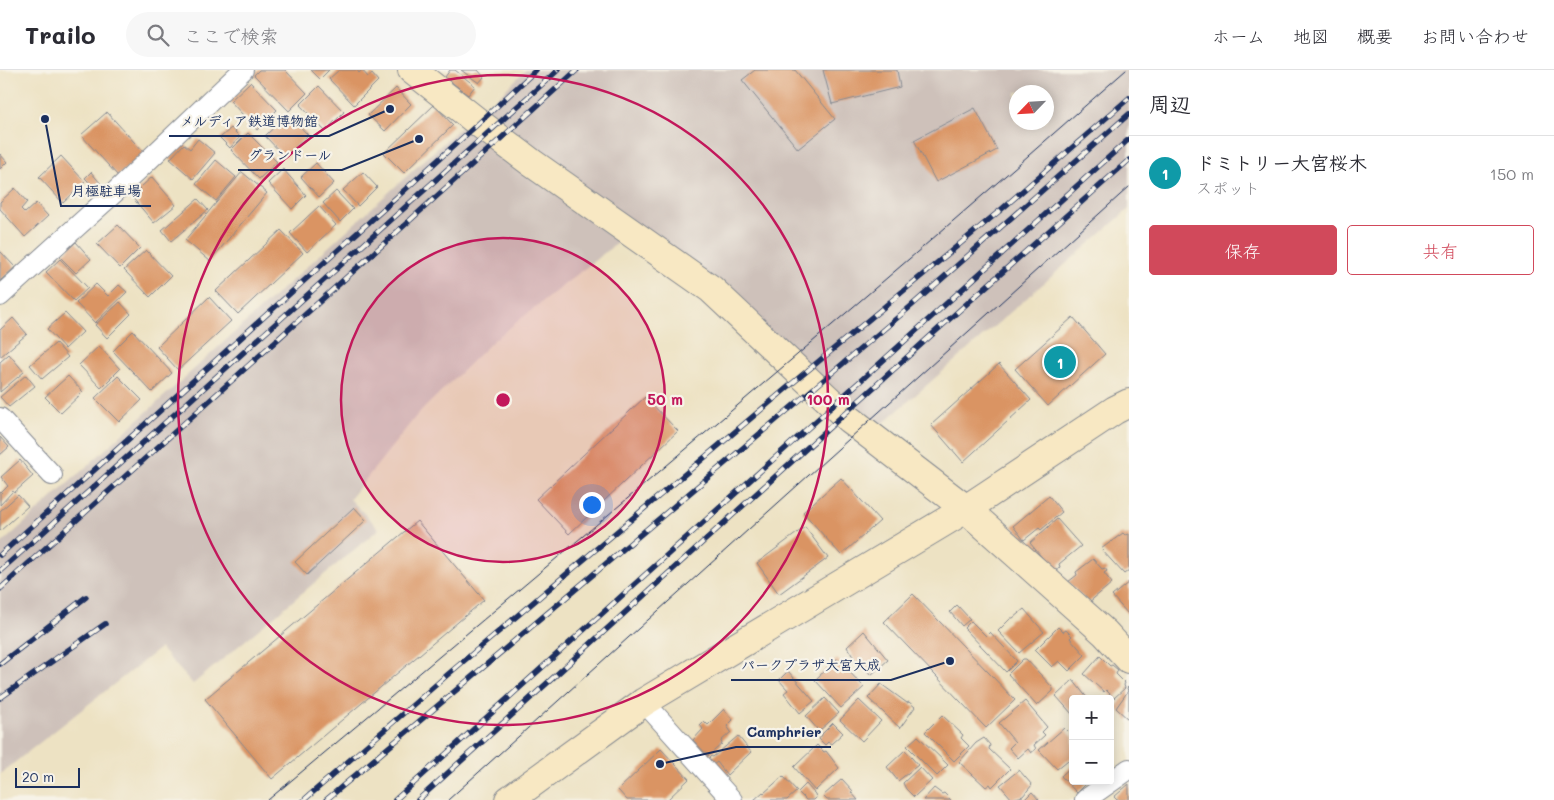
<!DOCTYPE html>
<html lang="ja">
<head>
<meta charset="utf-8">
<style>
  body { margin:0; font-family:Mali,"Klee One",sans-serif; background:#f7f7f7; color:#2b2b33 }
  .controls { position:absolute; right:15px; bottom:15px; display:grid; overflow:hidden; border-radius:5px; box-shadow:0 2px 12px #0003 }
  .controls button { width:45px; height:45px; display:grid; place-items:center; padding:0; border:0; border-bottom:1px solid #e1e1e2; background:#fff; color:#2b2b33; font:25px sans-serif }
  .compass { position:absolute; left:1009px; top:15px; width:45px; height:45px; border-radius:50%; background:#fff; box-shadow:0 2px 12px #0003; rotate:245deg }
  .scale { position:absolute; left:15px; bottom:12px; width:65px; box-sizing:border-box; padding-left:5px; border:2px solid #1b2f5e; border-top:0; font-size:14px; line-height:18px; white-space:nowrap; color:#1b2f5e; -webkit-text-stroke:4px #f7f3e8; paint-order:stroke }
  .you { position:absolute; left:591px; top:434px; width:18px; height:18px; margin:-12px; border:4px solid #fff; border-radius:50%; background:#1a73e8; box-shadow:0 0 0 8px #1a73e833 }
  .badge { display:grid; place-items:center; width:32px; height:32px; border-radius:50%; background:#d1495b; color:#fff; font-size:16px; font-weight:700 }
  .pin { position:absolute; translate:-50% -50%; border:2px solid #fff; box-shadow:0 1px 5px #0006 }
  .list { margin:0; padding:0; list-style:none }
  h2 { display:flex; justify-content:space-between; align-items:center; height:65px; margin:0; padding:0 20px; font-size:21px }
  h2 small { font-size:16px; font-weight:400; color:#7c7c81 }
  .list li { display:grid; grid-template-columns:32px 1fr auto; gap:15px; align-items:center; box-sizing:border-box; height:75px; padding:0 20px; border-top:1px solid #e1e1e2 }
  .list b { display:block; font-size:19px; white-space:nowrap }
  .list p { margin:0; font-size:16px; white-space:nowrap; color:#7c7c81 }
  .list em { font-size:16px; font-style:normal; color:#7c7c81 }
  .actions { display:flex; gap:10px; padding:15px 20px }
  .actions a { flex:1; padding:11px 0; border:1px solid #d1495b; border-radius:5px; text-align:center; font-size:18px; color:#d1495b }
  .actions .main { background:#d1495b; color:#fff }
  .icon { flex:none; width:28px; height:28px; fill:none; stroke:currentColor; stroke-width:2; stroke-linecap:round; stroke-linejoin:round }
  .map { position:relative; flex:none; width:1129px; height:730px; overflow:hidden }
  header { display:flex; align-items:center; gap:30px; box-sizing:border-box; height:70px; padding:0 25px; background:#fff; border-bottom:1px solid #e1e1e2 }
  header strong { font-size:24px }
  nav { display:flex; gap:28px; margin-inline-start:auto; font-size:18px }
  .search { width:350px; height:45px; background:#f7f7f7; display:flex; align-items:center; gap:12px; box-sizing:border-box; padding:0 18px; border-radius:28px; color:#7c7c81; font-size:19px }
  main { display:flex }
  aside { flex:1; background:#fff }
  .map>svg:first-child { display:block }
  .railway { fill:#cec1ba; fill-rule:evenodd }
  .building { fill:#da9464 }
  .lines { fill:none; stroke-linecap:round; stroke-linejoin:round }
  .street-casing { stroke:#848890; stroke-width:22 }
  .secondary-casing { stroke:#848890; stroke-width:30 }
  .street { stroke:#fff; stroke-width:20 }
  .secondary { stroke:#f8e8c3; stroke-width:28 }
  .tram { stroke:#1b2f5e; stroke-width:1 }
  .rail-casing { stroke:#1b2f5e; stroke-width:5.5 }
  .rail { stroke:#f7f3e8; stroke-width:4; stroke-dasharray:11; stroke-linecap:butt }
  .ring { fill:none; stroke:#c2185b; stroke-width:2.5 }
  .centre { fill:#c2185b; stroke:#f7f3e8; stroke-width:2.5 }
  .ring-label { font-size:15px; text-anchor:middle; font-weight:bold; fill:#c2185b; stroke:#f7f3e8; stroke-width:4.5; stroke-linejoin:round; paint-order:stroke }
  .leader { fill:none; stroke:#1b2f5e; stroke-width:2 }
  .callout-dot { fill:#1b2f5e; stroke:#f7f3e8; stroke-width:2 }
  .callout-label { font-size:14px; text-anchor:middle; font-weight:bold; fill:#1b2f5e; stroke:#f7f3e8; stroke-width:4.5; stroke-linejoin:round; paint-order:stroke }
</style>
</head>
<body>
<header>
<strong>Trailo</strong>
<div class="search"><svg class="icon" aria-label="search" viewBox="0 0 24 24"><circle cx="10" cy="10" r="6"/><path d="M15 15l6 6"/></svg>ここで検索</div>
<nav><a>ホーム</a><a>地図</a><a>概要</a><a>お問い合わせ</a></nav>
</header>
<main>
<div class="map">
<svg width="1129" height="730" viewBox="0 0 1129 730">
  <rect width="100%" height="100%" fill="#f7f3e8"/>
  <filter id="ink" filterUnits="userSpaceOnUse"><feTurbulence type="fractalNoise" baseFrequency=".02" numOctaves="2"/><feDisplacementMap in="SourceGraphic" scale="10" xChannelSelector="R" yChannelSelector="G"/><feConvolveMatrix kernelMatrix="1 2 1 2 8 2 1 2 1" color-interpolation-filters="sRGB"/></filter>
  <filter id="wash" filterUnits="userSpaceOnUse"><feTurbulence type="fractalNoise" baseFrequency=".0096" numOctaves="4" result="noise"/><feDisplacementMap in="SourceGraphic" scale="20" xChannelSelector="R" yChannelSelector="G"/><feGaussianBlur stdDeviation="1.12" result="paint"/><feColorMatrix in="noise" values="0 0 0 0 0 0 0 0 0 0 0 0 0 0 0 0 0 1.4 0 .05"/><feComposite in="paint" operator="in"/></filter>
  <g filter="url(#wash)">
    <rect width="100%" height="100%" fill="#ede2c3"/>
    <g class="railway">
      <path d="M526,0H1129V139L881,355L483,41ZM1016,22H1046V52H1016Z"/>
      <polygon points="462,56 622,169 494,270 417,345 350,429 379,459 193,614 160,578 0,704 0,475"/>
    </g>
    <g id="blocks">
      <g class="building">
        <polygon points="259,0 285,0 307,23 289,41 254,5"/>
        <polygon points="311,0 329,0 320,9"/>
        <polygon points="339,0 357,0 359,3 362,0 368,7 372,4 378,11 354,35 329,9"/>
        <polygon points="450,0 455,0 475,16 468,25 445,7"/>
        <polygon points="461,0 478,0 484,7 479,13"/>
        <polygon points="755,0 795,0 835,49 798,79 742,10"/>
        <polygon points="823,0 897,0 900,17 832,34"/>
        <polygon points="250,12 277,40 257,60 230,31"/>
        <polygon points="319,16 344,42 325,61 300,35"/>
        <polygon points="396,18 411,34 385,61 368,45"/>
        <polygon points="434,35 453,55 404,103 384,83"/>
        <polygon points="975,38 997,80 936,112 914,70"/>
        <polygon points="107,42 144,83 118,106 81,65"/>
        <polygon points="288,44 308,65 285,87 265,66"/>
        <polygon points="231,58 240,67 230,78 220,68"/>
        <polygon points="248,63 277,92 259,109 231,80"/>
        <polygon points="198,69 215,83 193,109 170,89 184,74 190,79"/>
        <polygon points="0,84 7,92 0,99"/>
        <polygon points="61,86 85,112 63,133 39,107"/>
        <polygon points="216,90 236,107 216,131 196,114"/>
        <polygon points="316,93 334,113 319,127 301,107"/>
        <polygon points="283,99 306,125 292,139 268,113"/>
        <polygon points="91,102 101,114 96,119 85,108"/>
        <polygon points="242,102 267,123 210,191 185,170"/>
        <polygon points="363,102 377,117 358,136 343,120"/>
        <polygon points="152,107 176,135 154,153 131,126"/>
        <polygon points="15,118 27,132 21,139 25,143 36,133 48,146 25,167 0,139 0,132"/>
        <polygon points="336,121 353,139 340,152 323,133"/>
        <polygon points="198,129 208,140 171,171 162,160"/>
        <polygon points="319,136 336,155 307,182 290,163"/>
        <polygon points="118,155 140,178 120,198 97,174"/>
        <polygon points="281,160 303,183 238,244 216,221"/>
        <polygon points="76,172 91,189 76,203 60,187"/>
        <polygon points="146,180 171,206 150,227 124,200"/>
        <polygon points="0,181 15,197 0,211"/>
        <polygon points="60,189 88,218 74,231 46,202"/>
        <polygon points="96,214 108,226 119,215 127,222 95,253 76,233"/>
        <polygon points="209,227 231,251 178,300 157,277"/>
        <polygon points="120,232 131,244 107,268 95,255"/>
        <polygon points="65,243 83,262 65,279 47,259"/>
        <polygon points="1073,247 1105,284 1048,336 1015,299"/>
        <polygon points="13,248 27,264 0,287 0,260"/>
        <polygon points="133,261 172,303 152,322 113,281"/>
        <polygon points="56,273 68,287 42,309 30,295"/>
        <polygon points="99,276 120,299 101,318 79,295"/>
        <polygon points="9,284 24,302 0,322 0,292"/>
        <polygon points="999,294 1031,330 963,392 931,355"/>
        <polygon points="26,305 35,316 9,337 0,327"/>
        <polygon points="68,306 83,322 61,343 45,327"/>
        <polygon points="118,306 142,330 119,352 95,328"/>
        <polygon points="645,327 678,361 569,464 536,429"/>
        <polygon points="0,367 9,377 0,385"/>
        <polygon points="20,390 33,406 14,423 13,421 0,435 0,422 1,423 8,416 1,407"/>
        <polygon points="841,408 880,451 841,485 803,442"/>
        <polygon points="18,425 28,436 0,461 0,441"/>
        <polygon points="1049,426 1062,442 1041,460 1039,458 1024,470 1013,456"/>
        <polygon points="354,437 366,450 307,505 295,492"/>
        <polygon points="1057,449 1081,476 1059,494 1060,497 1054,502 1030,473"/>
        <polygon points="417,451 484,530 272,709 205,629"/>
        <polygon points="805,457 828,488 779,524 757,493"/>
        <polygon points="1123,463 1125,465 1129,464 1129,500 1124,504 1101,479"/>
        <polygon points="1093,489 1102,499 1105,498 1107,501 1104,503 1112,513 1088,533 1068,512 1077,505 1076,502"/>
        <polygon points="1129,512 1129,545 1112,526"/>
        <polygon points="913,524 1015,630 986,658 884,552"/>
        <polygon points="957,535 970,549 962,556 950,542"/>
        <polygon points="1024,539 1044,562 1019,583 998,561 1011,548 1013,548"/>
        <polygon points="971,551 986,566 990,562 1017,591 1006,602 964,558"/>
        <polygon points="1058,557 1063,562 1066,560 1072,566 1070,568 1085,585 1069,601 1059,591 1052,597 1035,580"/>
        <polygon points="864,561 888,590 871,605 863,596 860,598 847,577"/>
        <polygon points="1100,586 1110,596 1112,595 1118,600 1116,604 1125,613 1124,615 1125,618 1114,628 1106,620 1104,622 1084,604"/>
        <polygon points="837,589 864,617 841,638 815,610"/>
        <polygon points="1023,589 1026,589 1053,618 1053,621 1037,636 1008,604"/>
        <polygon points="788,601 814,631 800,643 784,623 788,620 779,610"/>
        <polygon points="1073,610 1088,629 1073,629 1073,645 1056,626"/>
        <polygon points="881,614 907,633 909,632 915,637 900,658 868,628"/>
        <polygon points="1129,616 1129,650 1116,638 1128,621 1127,618"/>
        <polygon points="825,628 839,643 819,661 806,646"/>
        <polygon points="859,630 881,651 862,671 840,650"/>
        <polygon points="1025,631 1047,657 1042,662 1045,665 1034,675 1036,679 1031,683 1028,679 1018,688 1009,678 1015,672 1014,671 999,653"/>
        <polygon points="724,639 733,650 727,656 731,662 721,671 722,674 708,686 693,670 703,659 700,655 704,651 708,655"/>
        <polygon points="942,645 963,665 961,668 969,676 954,691 925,662"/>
        <polygon points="833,653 843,663 831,674 828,672 825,675 819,669 822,665 822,664"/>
        <polygon points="1064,658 1073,667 1073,686 1057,699 1039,680"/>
        <polygon points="738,666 751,682 727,705 717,692 713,695 708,689 711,686 713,687"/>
        <polygon points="918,666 948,695 937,706 907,676"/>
        <polygon points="984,668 990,675 989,679 1010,699 992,717 990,714 986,717 959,692 976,673"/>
        <polygon points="817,675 824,682 826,681 839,698 815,721 794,697"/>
        <polygon points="661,679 689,709 667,730 627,730 618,720"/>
        <polygon points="905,680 918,695 898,711 887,697"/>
        <polygon points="1073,695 1073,711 1089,711 1077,723 1061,706"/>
        <polygon points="920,697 932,710 914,727 906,719 903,713"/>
        <polygon points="1019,700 1032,715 1023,726 1012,729 1000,715"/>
        <polygon points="783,706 797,721 787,730 754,730 763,722 764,723"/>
        <polygon points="842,709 853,721 851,722 858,730 827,730 823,726"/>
        <polygon points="806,714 815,724 816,728 814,730 806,730 798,722"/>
        <polygon points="1129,714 1129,730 1117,730 1114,727"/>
        <polygon points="934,718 942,724 944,723 951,730 923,730"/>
        <polygon points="1032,722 1039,730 1024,730"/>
      </g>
    </g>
  </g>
  <g filter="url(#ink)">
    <use href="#blocks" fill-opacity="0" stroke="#848890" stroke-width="1"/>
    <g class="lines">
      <g class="street-casing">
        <g id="street">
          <polyline points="0,226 115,122 243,0"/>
          <polyline points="0,348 52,405"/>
          <polyline points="644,632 732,730"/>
          <polyline points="1085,730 1129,699"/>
        </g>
      </g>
      <g class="secondary-casing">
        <g id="secondary">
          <polyline points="412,0 479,53 532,93 711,219 849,349 966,439 1105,563 1129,589"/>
          <polyline points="509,730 644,632 966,439 1115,340 1129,333"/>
        </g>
      </g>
      <use href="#street" class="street"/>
      <use href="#secondary" class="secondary"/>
      <g class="tram">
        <path d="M268,730C556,489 844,249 1126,0"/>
        <polyline points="448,730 1129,117"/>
      </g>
      <g class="rail-casing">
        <g id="rail">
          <polyline points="0,485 479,53 536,0"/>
          <polyline points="0,501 558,0"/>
          <polyline points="0,519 577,0"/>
          <polyline points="0,594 86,527"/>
          <polyline points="0,628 105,554"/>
          <polyline points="304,730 446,606 801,306 1003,138 1129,28"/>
          <polyline points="326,730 910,237 1129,44"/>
          <polyline points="395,730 1129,69"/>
          <polyline points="418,730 936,261 1129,90"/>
        </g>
      </g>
      <use href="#rail" class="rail"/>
    </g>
  </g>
  <circle cx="503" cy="330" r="162" fill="#c2185b" fill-opacity=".12"/>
  <g class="ring">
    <circle cx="503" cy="330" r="162"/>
    <circle cx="503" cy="330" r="325"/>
  </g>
  <circle cx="503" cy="330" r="8" class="centre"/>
  <g class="ring-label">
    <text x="665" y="335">50 m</text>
    <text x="828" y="335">100 m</text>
  </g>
  <path class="leader" d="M390 39L329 66H169M419 69L342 100H238M45 49L61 136H151M950 591L891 610H731M660 694L736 677H831"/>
  <g class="callout-dot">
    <circle cx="390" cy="39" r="5"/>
    <circle cx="419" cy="69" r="5"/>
    <circle cx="45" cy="49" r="5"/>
    <circle cx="950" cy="591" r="5"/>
    <circle cx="660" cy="694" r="5"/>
  </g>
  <g class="callout-label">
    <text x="249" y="56">メルディア鉄道博物館</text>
    <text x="290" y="90">グランドール</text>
    <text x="106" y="126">月極駐車場</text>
    <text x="811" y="600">パークプラザ大宮大成</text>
    <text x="784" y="667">Camphrier</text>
  </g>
</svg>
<div class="controls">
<button>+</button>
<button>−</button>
</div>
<svg class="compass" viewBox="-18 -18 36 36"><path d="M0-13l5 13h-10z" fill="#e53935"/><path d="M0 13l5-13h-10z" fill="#7c7c81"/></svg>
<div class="scale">20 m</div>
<div class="you"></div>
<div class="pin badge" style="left:1060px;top:292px;background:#0f9aa8">1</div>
</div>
<aside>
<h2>周辺<small></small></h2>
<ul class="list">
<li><span class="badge" style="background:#0f9aa8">1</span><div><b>ドミトリー大宮桜木</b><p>スポット</p></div><em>150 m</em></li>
</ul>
<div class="actions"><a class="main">保存</a><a>共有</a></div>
</aside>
</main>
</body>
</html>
